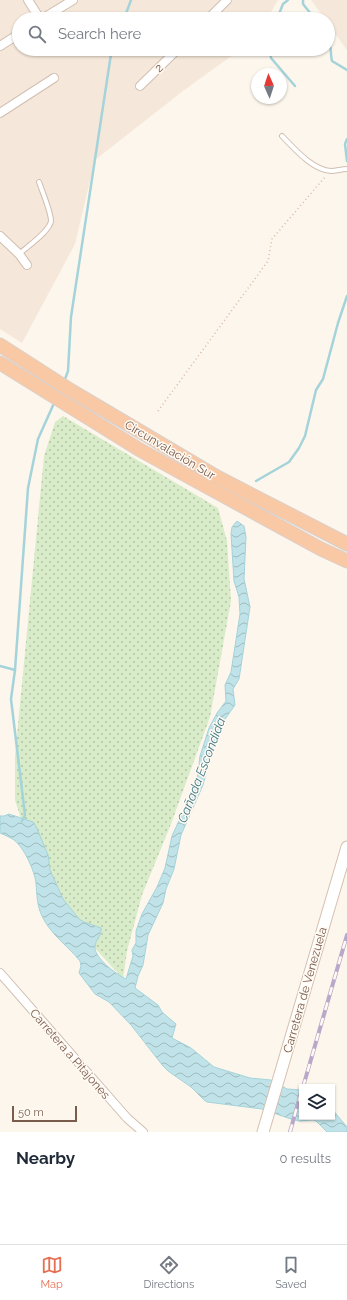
<!DOCTYPE html>
<html lang="en">
<head>
<meta charset="utf-8">
<style>
  body { margin:0; font-family:Raleway,sans-serif; background:#f6f6f7; color:#1f2937 }
  .controls { position:absolute; right:12px; bottom:12px; display:grid; overflow:hidden; border-radius:0px; box-shadow:0 1px 3px #0004 }
  .controls button { width:36px; height:36px; display:grid; place-items:center; padding:0; border:0; border-bottom:1px solid #e0e1e3; background:#fff; color:#1f2937; font:20px sans-serif }
  .compass { position:absolute; left:251px; top:68px; width:36px; height:36px; border-radius:50%; background:#fff; box-shadow:0 1px 3px #0004; rotate:357deg }
  .scale { position:absolute; left:12px; bottom:10px; width:65px; box-sizing:border-box; padding-left:4px; border:2px solid #7a5c4d; border-top:0; font-size:11px; line-height:14px; white-space:nowrap; color:#7a5c4d; -webkit-text-stroke:3px #fffaf3; paint-order:stroke }
  .list { margin:0; padding:0; list-style:none }
  h2 { display:flex; justify-content:space-between; align-items:center; height:52px; margin:0; padding:0 16px; font-size:17px }
  h2 small { font-size:13px; font-weight:400; color:#747a83 }
  .icon { flex:none; width:22px; height:22px; fill:none; stroke:currentColor; stroke-width:2; stroke-linecap:round; stroke-linejoin:round }
  .map { position:relative; flex:none; width:347px; height:1132px; overflow:hidden }
  .search { position:absolute; background:#fff; box-shadow:0 1px 3px #0004; left:12px; right:12px; top:12px; height:44px; display:flex; align-items:center; gap:10px; box-sizing:border-box; padding:0 14px; border-radius:22px; color:#747a83; font-size:15px }
  .sheet { height:112px; background:#fff }
  nav { display:flex; justify-content:space-around; align-items:center; box-sizing:border-box; height:56px; border-top:1px solid #e0e1e3; background:#fff; font-size:11px; color:#747a83 }
  nav a { display:grid; justify-items:center; gap:2px }
  nav .on { color:#e76f51 }
  .map>svg:first-child { display:block }
  .residential { fill:#f5e8da }
  .grass { fill:url(#grass-dots) }
  .water { fill:url(#water-waves); stroke:#a5d3da }
  .lines { fill:none; stroke-linecap:round; stroke-linejoin:round }
  .stream { stroke:#a5d3da; stroke-width:2.5 }
  .service-casing { stroke:#d1beb0; stroke-width:6 }
  .minor-casing { stroke:#d1beb0; stroke-width:10 }
  .secondary-casing { stroke:#d6c0b0; stroke-width:13 }
  .trunk-casing { stroke:#dad1cd; stroke-width:15 }
  .path { stroke:#d9b8a5; stroke-width:1.5; stroke-dasharray:1 3; stroke-linecap:butt }
  .service { stroke:#fff; stroke-width:4 }
  .minor { stroke:#fff; stroke-width:8 }
  .secondary { stroke:#fff; stroke-width:11 }
  .trunk { stroke:#f9c8a4; stroke-width:13 }
  .rail-casing { stroke:#b9a8c9; stroke-width:4 }
  .rail { stroke:#fffaf3; stroke-width:2.5; stroke-dasharray:8; stroke-linecap:butt }
  .labels { text-anchor:middle; stroke-width:3; stroke-linejoin:round; paint-order:stroke }
  .street-label { font-size:12px; fill:#7a5c4d; stroke:#fffaf3 }
  .water-label { font-size:13px; font-style:italic; fill:#437c86; stroke:#fffaf3 }
</style>
</head>
<body>
<div class="map">
<svg width="347" height="1132" viewBox="0 0 347 1132">
  <defs>
    <pattern id="grass-dots" width="8" height="8" patternUnits="userSpaceOnUse"><rect width="8" height="8" fill="#d8ecc9"/><path d="M2 2h.1M6 6h.1" fill="none" stroke="#b4c2a5" stroke-width="1.8" stroke-linecap="round"/></pattern>
    <pattern id="water-waves" width="16" height="10" patternUnits="userSpaceOnUse"><rect width="16" height="10" fill="#bfe3e8"/><path d="M0 5q4-4 8 0t8 0" fill="none" stroke="#a0bbbe"/></pattern>
  </defs>
  <rect width="100%" height="100%" fill="#fdf6ec"/>
  <g class="residential">
    <polygon points="0,0 278,0 267,19 19,19 19,49 241,49 183,91 95,160 75,244 22,343 0,329"/>
    <polygon points="311,0 347,0 347,50 328,24 328,19 325,19"/>
  </g>
  <polygon class="grass" points="63,416 218,508 227,541 231,601 210,717 171,824 142,895 127,951 123,979 94,947 55,888 22,822 15,800 15,756 44,456 55,422"/>
  <path class="water" d="M237,521L244,526L246,537L244,579L250,607L239,679L233,689L235,705L223,722L214,742L203,785L181,835L174,869L166,889L163,903L148,935L143,965L138,976L135,988L158,1005L162,1012L176,1024L172,1038L191,1048L214,1067L250,1078L271,1080L287,1089L302,1090V1117H332V1109L347,1127V1132H327L316,1121L313,1120L299,1121L291,1119L262,1109L207,1102L204,1100L191,1087L168,1071L163,1066L131,1025L109,1002L95,994L79,973L81,966L80,961C68,946 50,934 42,916C37,906 37,895 36,883C35,872 24,847 14,840C10,837 4,835 0,833V816H4L9,814L33,822L36,826L48,855L50,870L63,899L79,919L84,922L101,928C102,935 96,939 95,946C93,957 117,975 126,979L133,956L132,950L136,943V931L142,914L157,887L165,868L172,836L197,781L200,756L209,728L217,713L226,701L225,685L231,672L240,614L239,597L234,581L231,534L232,527Z"/>
  <g class="lines">
    <g class="stream">
      <polyline points="303,0 303,4 315,19"/>
      <polyline points="124,19 131,0"/>
      <polyline points="277,19 283,4 288,0"/>
      <path d="M328,39C332,46 330,53 332,61L347,70"/>
      <polyline points="270,49 271,58 295,86"/>
      <polyline points="347,139 345,144 347,161"/>
      <polyline points="64,382 68,371 71,317 111,54 113,49"/>
      <polyline points="256,481 289,462 299,448 305,436 316,390 323,379 338,323 347,296"/>
      <polyline points="0,666 15,670"/>
      <polyline points="22,821 25,815 11,699 15,670 28,488 38,439 55,401"/>
    </g>
    <g class="service-casing">
      <g id="service">
        <path d="M282,136C294,148 312,170 331,171C336,171 342,169 347,169"/>
        <path d="M19,254C27,247 50,231 51,221C51,212 42,191 39,182"/>
      </g>
    </g>
    <g class="minor-casing">
      <g id="minor">
        <polyline points="28,0 40,19"/>
        <polyline points="42,19 73,0"/>
        <polyline points="208,19 227,0"/>
        <polyline points="0,46 19,34"/>
        <polyline points="140,86 178,49"/>
        <polyline points="0,113 54,78"/>
        <polyline points="0,236 19,254 27,265"/>
        <polyline points="0,973 127,1118 143,1132"/>
      </g>
    </g>
    <g class="secondary-casing">
      <polyline id="secondary" points="263,1132 347,847"/>
    </g>
    <g class="trunk-casing">
      <g id="trunk">
        <polyline points="0,345 70,390 217,477 347,544"/>
        <polyline points="0,363 140,450 321,549 347,561"/>
      </g>
    </g>
    <polyline class="path" points="158,411 268,261 272,239 325,177"/>
    <use href="#service" class="service"/>
    <use href="#minor" class="minor"/>
    <use href="#secondary" class="secondary"/>
    <use href="#trunk" class="trunk"/>
    <g class="rail-casing">
      <g id="rail">
        <polyline points="303,1087 347,935"/>
        <polyline points="290,1132 302,1089"/>
      </g>
    </g>
    <use href="#rail" class="rail"/>
  </g>
  <g class="labels">
    <g class="street-label">
      <text transform="translate(159 68) rotate(-45)" y="4">2</text>
      <text transform="translate(170 450) rotate(31)" y="4">Circunvalación Sur</text>
      <text transform="translate(305 990) rotate(-74)" y="4">Carretera de Venezuela</text>
      <text transform="translate(70 1054) rotate(49)" y="4">Carretera a Pitajones</text>
    </g>
    <g class="water-label">
      <text transform="translate(201 770) rotate(-69)" y="5">Cañada Escondida</text>
    </g>
  </g>
</svg>
<div class="controls">
<button><svg class="icon" aria-label="layers" viewBox="0 0 24 24"><path d="M12 4l9 5-9 5-9-5zM3 14l9 5 9-5"/></svg></button>
</div>
<svg class="compass" viewBox="-18 -18 36 36"><path d="M0-13l5 13h-10z" fill="#e53935"/><path d="M0 13l5-13h-10z" fill="#747a83"/></svg>
<div class="scale">50 m</div>
<div class="search"><svg class="icon" aria-label="search" viewBox="0 0 24 24"><circle cx="10" cy="10" r="6"/><path d="M15 15l6 6"/></svg>Search here</div>
</div>
<section class="sheet">
<h2>Nearby<small>0 results</small></h2>
<ul class="list">
</ul>
</section>
<nav>
<a class="on"><svg class="icon" aria-label="map" viewBox="0 0 24 24"><path d="M3 6l6-2 6 2 6-2v14l-6 2-6-2-6 2zM9 4v14M15 6v14"/></svg>Map</a>
<a><svg class="icon" aria-label="directions" viewBox="0 0 24 24"><path d="M12 3l9 9-9 9-9-9zM9 14v-3h6M13 9l2 2-2 2"/></svg>Directions</a>
<a><svg class="icon" aria-label="saved" viewBox="0 0 24 24"><path d="M7 4h10v16l-5-4-5 4z"/></svg>Saved</a>
</nav>
</body>
</html>
